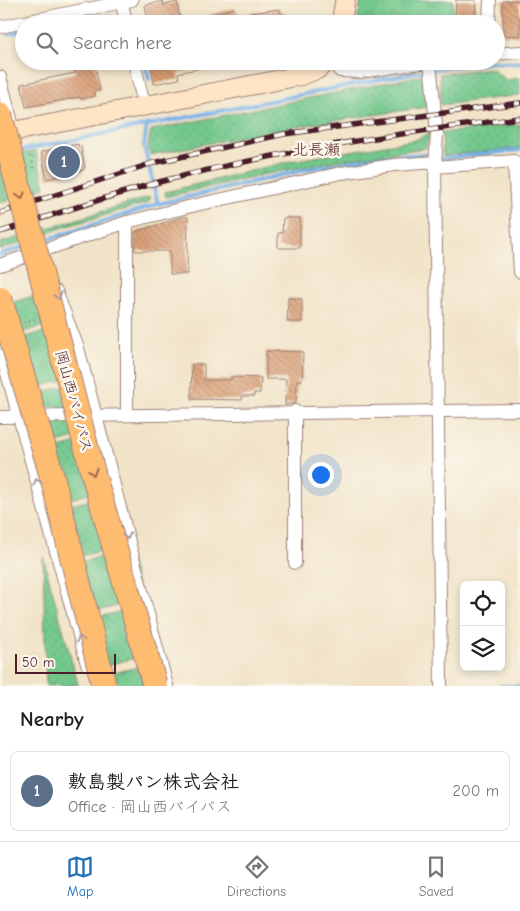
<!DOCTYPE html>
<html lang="en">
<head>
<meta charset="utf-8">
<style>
  body { margin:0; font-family:"Comic Neue","Klee One",sans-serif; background:#f2f2f2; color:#202124 }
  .controls { position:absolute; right:15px; bottom:15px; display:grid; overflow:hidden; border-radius:8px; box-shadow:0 2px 8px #0003 }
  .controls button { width:45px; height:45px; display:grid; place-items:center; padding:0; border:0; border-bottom:1px solid #e0e0e0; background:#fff; color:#202124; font:25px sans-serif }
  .scale { position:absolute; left:15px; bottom:12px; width:101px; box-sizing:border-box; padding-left:5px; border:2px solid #4a1f2b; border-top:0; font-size:14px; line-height:18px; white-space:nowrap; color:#4a1f2b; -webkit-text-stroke:4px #fbf7ec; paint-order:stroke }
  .you { position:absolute; left:320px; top:474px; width:18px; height:18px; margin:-12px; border:4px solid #fff; border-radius:50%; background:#1a73e8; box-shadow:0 0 0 8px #1a73e833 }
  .badge { display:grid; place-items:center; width:32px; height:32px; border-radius:50%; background:#1f6fb2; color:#fff; font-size:16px; font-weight:700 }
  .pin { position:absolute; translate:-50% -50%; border:2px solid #fff; box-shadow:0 1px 5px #0006 }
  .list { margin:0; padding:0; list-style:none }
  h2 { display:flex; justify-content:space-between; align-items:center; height:65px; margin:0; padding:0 20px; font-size:21px }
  h2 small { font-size:16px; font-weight:400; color:#757577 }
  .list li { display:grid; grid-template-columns:32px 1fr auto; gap:15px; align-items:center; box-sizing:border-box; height:80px; margin:0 10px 10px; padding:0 10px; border:1px solid #e0e0e0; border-radius:8px }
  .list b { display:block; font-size:19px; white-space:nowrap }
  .list p { margin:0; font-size:16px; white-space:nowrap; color:#757577 }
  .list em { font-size:16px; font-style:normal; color:#757577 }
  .icon { flex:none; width:28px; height:28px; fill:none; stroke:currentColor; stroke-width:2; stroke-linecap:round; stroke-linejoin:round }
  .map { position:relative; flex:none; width:520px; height:686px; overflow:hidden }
  .search { position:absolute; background:#fff; box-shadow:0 2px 8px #0003; left:15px; right:15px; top:15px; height:55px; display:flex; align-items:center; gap:12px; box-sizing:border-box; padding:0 18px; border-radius:28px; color:#757577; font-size:19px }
  .sheet { height:155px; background:#fff }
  nav { display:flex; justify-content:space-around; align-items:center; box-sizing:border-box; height:70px; border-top:1px solid #e0e0e0; background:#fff; font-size:14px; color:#757577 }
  nav a { display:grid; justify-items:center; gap:2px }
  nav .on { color:#1f6fb2 }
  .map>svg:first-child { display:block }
  .grass { fill:url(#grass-dots); stroke:#5e745c; fill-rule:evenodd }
  .park { fill:url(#park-crowns); stroke:#5e745c }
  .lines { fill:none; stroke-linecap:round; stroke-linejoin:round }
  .stream { stroke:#77b2e8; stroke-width:4 }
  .building { fill:url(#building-back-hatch) }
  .street-casing { stroke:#9e8179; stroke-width:14 }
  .secondary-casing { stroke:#9e8179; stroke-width:21 }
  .path { stroke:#9e8179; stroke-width:2.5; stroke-dasharray:1 4; stroke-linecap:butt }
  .street { stroke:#fff; stroke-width:12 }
  .secondary { stroke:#ffe4c6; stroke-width:19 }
  .rail-casing { stroke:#4a1f2b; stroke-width:5.5 }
  .rail { stroke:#fbf7ec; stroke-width:4; stroke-dasharray:11; stroke-linecap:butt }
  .highway-bridge-casing { stroke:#9e8179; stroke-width:26; stroke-linecap:butt }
  .highway-bridge { stroke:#febc71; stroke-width:24 }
  .oneway { stroke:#9b664a }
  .oneway2 { stroke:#ae9aa0 }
  .labels { text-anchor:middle; stroke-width:5; stroke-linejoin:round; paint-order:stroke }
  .street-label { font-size:15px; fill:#4a1f2b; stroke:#fbf7ec }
  .neighbourhood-label { font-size:16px; font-weight:bold; fill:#7c4c45; stroke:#fbf7ec }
</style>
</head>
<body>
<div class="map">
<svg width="520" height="686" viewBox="0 0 520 686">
  <defs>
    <pattern id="grass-dots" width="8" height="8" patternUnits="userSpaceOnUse" patternTransform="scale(1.25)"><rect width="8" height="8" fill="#73c88d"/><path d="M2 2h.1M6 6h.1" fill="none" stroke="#65ab7a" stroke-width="1.8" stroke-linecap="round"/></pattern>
    <pattern id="park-crowns" width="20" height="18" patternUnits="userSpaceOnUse" patternTransform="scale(1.25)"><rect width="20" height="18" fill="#73c88d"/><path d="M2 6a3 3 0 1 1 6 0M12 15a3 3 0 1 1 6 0" fill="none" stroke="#65ab7a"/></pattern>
    <pattern id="building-back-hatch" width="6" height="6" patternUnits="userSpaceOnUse" patternTransform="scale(1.25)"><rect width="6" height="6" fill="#da9f76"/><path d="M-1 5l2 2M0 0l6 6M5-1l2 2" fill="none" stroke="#b38161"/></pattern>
  </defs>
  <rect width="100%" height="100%" fill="#fbf7ec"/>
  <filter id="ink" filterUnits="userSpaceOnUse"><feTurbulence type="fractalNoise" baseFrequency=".02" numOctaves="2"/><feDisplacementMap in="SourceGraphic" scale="10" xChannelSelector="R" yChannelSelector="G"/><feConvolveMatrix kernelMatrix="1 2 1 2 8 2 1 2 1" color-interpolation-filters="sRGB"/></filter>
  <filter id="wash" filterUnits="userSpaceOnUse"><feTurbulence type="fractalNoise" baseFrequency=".0096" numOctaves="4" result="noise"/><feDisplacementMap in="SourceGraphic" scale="20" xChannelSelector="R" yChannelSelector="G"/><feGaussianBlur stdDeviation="1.12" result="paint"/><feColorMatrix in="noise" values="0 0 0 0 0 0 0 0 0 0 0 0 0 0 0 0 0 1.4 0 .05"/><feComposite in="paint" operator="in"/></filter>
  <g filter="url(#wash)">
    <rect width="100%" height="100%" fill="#f1e3c7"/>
    <g class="grass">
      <polygon points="492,68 506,80 520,78 520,95 441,105 440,74"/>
      <polygon points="424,75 427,107 287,128 150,155 148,146 151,130"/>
      <polygon points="520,124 520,148 443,156 442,133"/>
      <polygon points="430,133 426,148 335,161 256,176 166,197 165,192 291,161 415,140"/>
      <polygon points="36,151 45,187 0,203 0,158"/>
      <polygon points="149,197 150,201 147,203 64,227 0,250 0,243"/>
      <path d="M54,290L89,403L86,408L23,406L0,328V306ZM62,321L64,327L9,341L8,336ZM76,377L77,383L26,396L25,391Z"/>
      <path d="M40,422H86L95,430L155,652L95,669L30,433L33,425ZM92,434L93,439L41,453L40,447ZM107,489L109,495L56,509L55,503ZM125,545L126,550L70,565L69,559ZM140,600L142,606L83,621L82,615Z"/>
      <polygon points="43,557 78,684 78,685 46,686"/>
      <polygon points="157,662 163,686 100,686 98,677"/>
    </g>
    <polygon class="park" points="361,0 453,0 453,24 357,24"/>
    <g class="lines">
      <g class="stream">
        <polyline points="136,20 137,24"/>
        <polyline points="65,24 110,16"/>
        <polyline points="8,34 24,31"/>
        <polyline points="145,61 149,79"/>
        <polyline points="147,124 144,146 158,204"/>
        <polyline points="17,151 417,72 492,62 520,63"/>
        <polyline points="40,242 158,204 308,169 373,158 423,154 442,159 520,150"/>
        <polyline points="0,255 26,246"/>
        <polyline points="501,686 520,686"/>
      </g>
    </g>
    <g id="blocks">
      <g class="building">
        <polygon points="456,0 476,0 475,23 455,22"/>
        <polygon points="520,0 520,36 503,35 503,1"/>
        <polygon points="163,1 164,5 177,2 181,24 149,24 145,5"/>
        <polygon points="234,8 236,15 280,9 280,12 301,24 194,24 194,19"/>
        <polygon points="73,61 94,61 100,90 94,91 95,96 81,99 80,97 26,107 21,84 75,73"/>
        <polygon points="150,61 211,61 211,66 178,73 179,79 154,84"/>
        <polygon points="78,144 79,147 81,146 85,168 83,170 47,179 41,152"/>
        <polygon points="182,217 188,217 187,274 170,274 170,251 135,251 135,232"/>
        <polygon points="283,218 300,218 300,248 278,248 278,233 282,233"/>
        <polygon points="288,298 302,299 302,322 287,322"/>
        <polygon points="266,351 303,352 302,380 297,380 296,403 285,405 286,379 266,379"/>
        <polygon points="192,364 204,364 204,380 231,380 231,377 261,378 260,393 254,393 254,396 243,396 242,400 191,399"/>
      </g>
    </g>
  </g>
  <g filter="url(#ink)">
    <use href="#blocks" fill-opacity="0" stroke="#9e8179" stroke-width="1"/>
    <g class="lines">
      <g class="street-casing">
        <g id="street">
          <polyline points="122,2 126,24"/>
          <polyline points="489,24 490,0"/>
          <polyline points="0,27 132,0"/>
          <polyline points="496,54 520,52"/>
          <polyline points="134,61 144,106"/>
          <polyline points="331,61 340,71 360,72 434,61"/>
          <polyline points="430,62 437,134 435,167 441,686"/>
          <polyline points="0,77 12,123"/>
          <polyline points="435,167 514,161 520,272"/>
          <polyline points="127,222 127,413"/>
          <polyline points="0,265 127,222 196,205 341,173 394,165 436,162"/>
          <polyline points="56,291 78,348 167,686"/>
          <polyline points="0,348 87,664"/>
          <polyline points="295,411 295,563"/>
          <polyline points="0,417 520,410"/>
        </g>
      </g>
      <g class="secondary-casing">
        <g id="secondary">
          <polyline points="341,24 345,0"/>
          <polyline points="0,134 299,76 318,69 327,61"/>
        </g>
      </g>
      <g class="path">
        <polyline points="29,156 32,155 33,168"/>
        <polyline points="24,322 36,319"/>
      </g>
      <use href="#street" class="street"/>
      <use href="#secondary" class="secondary"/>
      <g class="rail-casing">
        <g id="rail">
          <polyline points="0,213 153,163 284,134 520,103"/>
          <path d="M0,232C53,215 105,197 159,182C277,151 399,133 520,118"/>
        </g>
      </g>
      <use href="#rail" class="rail"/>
      <g class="highway-bridge-casing">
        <g id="highway-bridge">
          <polyline points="0,115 93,473 155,686"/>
          <polyline points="0,299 53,480 104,686"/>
        </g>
      </g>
      <use href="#highway-bridge" class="highway-bridge"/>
    </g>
    <defs><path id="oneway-chevron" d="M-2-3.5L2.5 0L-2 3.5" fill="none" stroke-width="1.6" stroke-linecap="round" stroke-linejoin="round" transform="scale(1.25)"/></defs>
    <g class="oneway">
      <use href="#oneway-chevron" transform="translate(21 196) rotate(75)"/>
      <use href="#oneway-chevron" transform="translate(93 472) rotate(74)"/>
    </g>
    <g class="oneway2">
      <use href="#oneway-chevron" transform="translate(58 296) rotate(70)"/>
      <use href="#oneway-chevron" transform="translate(37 482) rotate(-105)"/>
      <use href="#oneway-chevron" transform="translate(127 536) rotate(75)"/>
      <use href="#oneway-chevron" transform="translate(80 639) rotate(-105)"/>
    </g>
  </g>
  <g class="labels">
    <g class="street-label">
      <text transform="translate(74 401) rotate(75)" y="5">岡山西バイパス</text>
    </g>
    <g class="neighbourhood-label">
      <text x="316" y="155">北長瀬</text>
    </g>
  </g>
</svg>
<div class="controls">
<button><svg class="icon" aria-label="locate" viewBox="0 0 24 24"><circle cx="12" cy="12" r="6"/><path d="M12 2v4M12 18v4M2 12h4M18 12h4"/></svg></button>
<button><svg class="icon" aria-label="layers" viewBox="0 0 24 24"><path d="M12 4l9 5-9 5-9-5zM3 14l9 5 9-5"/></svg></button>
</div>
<div class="scale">50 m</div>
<div class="you"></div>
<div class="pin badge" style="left:64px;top:162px;background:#5c6f8a">1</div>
<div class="search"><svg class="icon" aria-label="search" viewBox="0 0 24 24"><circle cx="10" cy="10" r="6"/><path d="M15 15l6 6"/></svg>Search here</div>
</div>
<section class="sheet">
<h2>Nearby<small></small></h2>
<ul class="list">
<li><span class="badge" style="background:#5c6f8a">1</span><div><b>敷島製パン株式会社</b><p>Office · 岡山西バイパス</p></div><em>200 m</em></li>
</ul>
</section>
<nav>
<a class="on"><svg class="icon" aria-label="map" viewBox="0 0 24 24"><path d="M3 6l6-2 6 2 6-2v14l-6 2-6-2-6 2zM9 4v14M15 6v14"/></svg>Map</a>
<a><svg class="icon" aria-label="directions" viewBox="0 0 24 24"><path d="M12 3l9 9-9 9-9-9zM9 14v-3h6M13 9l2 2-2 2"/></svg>Directions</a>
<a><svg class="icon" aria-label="saved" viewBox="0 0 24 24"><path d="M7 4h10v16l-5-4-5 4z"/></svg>Saved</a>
</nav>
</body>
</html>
